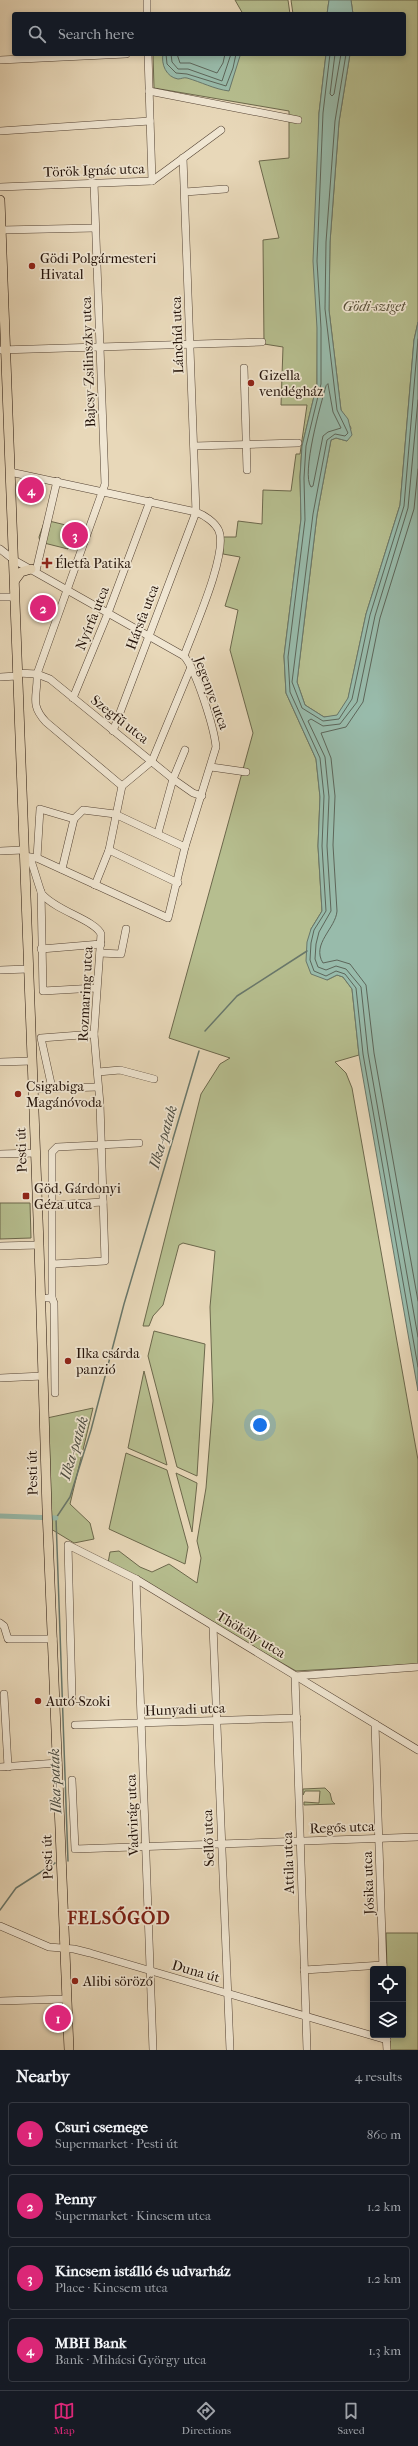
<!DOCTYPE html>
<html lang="en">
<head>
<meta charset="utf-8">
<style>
  body { margin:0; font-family:"IM FELL French Canon",serif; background:#242831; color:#f1f3f6 }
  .controls { position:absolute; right:12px; bottom:12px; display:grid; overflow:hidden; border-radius:4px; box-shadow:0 2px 6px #0003 }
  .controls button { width:36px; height:36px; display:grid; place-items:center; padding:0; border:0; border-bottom:1px solid #363941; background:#171b24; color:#f1f3f6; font:20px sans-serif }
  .you { position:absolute; left:260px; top:1425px; width:14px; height:14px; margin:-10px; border:3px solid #fff; border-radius:50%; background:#1a73e8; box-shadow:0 0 0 6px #1a73e833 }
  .badge { display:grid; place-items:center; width:26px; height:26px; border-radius:50%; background:#db2777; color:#fff; font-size:13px; font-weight:700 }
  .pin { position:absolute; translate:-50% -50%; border:2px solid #fff; box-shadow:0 1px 4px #0006 }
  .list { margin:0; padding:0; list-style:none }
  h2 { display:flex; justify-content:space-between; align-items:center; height:52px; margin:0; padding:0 16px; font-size:17px }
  h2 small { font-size:13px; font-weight:400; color:#9ea1a6 }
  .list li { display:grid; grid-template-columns:26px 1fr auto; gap:12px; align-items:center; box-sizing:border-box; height:64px; margin:0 8px 8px; padding:0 8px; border:1px solid #363941; border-radius:4px }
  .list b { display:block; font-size:15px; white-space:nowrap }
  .list p { margin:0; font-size:13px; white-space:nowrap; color:#9ea1a6 }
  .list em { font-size:13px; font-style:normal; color:#9ea1a6 }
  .icon { flex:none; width:22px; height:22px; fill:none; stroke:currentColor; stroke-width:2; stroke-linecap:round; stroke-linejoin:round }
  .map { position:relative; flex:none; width:418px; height:2050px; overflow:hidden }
  .search { position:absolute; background:#171b24; box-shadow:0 2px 6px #0003; left:12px; right:12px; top:12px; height:44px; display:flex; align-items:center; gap:10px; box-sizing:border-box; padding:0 14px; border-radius:4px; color:#9ea1a6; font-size:15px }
  .sheet { height:340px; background:#171b24 }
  nav { display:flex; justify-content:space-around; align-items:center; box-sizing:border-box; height:56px; border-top:1px solid #363941; background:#171b24; font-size:11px; color:#9ea1a6 }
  nav a { display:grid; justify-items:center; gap:2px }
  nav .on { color:#db2777 }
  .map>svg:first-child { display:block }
  .green { fill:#b6be8f; stroke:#6c684c }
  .water { fill:#98bbab; stroke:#69776a }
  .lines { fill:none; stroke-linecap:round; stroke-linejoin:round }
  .shore { stroke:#5d665a; stroke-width:1 }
  .stream { stroke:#69776a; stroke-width:1.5 }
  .canal { stroke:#98bbab; stroke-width:5 }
  .minor-casing { stroke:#544334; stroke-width:8 }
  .major-casing { stroke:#221108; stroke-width:10 }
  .minor { stroke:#f0e6d2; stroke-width:7 }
  .major { stroke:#e8d8b9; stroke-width:9 }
  .poi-dot { fill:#8f2418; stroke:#f0e6d2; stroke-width:1.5 }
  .labels { text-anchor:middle; stroke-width:3.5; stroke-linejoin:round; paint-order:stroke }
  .street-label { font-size:14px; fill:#221108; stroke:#f0e6d2 }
  .poi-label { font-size:14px; fill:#221108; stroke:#f0e6d2; text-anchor:start }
  .park-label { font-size:14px; font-style:italic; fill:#564e37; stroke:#f0e6d2 }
  .water-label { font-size:15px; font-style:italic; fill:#4b4c41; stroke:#f0e6d2 }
  .district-label { font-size:18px; font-weight:bold; letter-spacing:1px; fill:#7a1f14; stroke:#f0e6d2 }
</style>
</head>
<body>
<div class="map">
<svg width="418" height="2050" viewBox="0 0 418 2050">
  <rect width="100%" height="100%" fill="#e8d8b9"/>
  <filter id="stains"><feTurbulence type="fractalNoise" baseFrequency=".005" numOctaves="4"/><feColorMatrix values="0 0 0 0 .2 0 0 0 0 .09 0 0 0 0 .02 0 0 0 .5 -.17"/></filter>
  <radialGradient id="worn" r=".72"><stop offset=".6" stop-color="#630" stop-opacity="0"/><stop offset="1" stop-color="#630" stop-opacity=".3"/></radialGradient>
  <g class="green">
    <polygon points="235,0 288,0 290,14 243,14"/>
    <polygon points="291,0 329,0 327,14 293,14"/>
    <polygon points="351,0 418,0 418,322 414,340 400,505 366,614 348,699 337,716 324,717 305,705 297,682 317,515 331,440 336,438 347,441 351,428 341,410 329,310 330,242 339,122 350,54 404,54 404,14 353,14"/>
    <polygon points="153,54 326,54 319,113 317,384 302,446 300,477 301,519 284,656 286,693 316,759 320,797 318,846 322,911 311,929 327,980 337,975 343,977 352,989 359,1055 335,1062 346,1073 352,1088 418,1460 418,1664 296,1671 108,1563 110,1552 119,1551 140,1567 152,1572 169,1564 197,1583 201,1558 197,1541 206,1488 213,1401 210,1307 215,1251 183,1243 179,1245 163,1305 153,1316 149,1326 143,1326 201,1094 220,1064 230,1058 169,1038 253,733 230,650 238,610 225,606 240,557 223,554 223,537 236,537 238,521 262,524 263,490 291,491 296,454 300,454 307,405 281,405 283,347 264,344 263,240 279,238 259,161 289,158 289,111 154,88"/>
    <polygon points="45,520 74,527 68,549 40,542 39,537"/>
    <polygon points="0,1203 30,1203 31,1238 0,1239"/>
    <polygon points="154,1331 205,1344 197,1476 177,1467 148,1356"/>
    <polygon points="144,1371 167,1465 128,1448"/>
    <polygon points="93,1408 70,1504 90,1523 94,1539 74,1543 51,1529 47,1418"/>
    <polygon points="126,1453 167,1470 188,1547 185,1564 109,1529"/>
    <polygon points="176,1473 197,1483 192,1532"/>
    <polygon points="325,1788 330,1793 332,1801 335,1804 304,1805 304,1802 319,1803 320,1791 305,1791 303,1795 303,1789"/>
    <polygon points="386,1933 418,1933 418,2050 390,2050 389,2035 403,2035 403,1969 387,1969"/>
  </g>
  <g class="water">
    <polygon points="329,0 351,0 353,14 327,14"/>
    <path d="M163,54H239L240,56L229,91C214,89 201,82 187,78C184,77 181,79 178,79C166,77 161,64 163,54Z"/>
    <polygon points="326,54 350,54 339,122 330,242 329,310 341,410 348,419 352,435 347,441 336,438 331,440 317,515 297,682 305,705 324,717 337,715 348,698 366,614 400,505 414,340 418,322 418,1391 359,1055 352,989 343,977 337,975 327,980 311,974 306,961 307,942 311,929 322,911 318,846 320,797 316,759 286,693 284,656 301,519 300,477 302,446 317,384 317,328 313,261 319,113"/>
  </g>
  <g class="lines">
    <g class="shore">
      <polyline points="166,54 167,64 176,73 187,74 226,86 233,68 236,54"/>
      <polyline points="171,54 172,62 178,69 188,69 222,81 231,54"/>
      <polyline points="177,54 180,63 190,63 217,73 223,63 225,54"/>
      <polyline points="330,54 323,113 317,261 321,328 321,384 306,446 304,478 305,520 288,657 290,692 320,758 324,796 322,846 326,911 314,930 311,943 310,960 314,971 326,976 336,971 345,974 356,988 363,1054 418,1367"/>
      <polyline points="335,54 330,94 332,96 334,94 341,54"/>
      <polyline points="346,54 335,121 326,242 325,309 337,410 348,433 345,436 335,434 327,440 313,514 292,682 302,708 323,721 339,719 352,699 370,615 404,506 418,339"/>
      <path d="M328,384L333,412L341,428L328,432L323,436L313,486L311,487C301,474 321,403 326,386Z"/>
      <polyline points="418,400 408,508 375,616 357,702 340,724 323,726 311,719 308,721 325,757 329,797 327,846 331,911 319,932 316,944 315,959 318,967 326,970 336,966 346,969 361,987 368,1053 418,1337"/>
      <path d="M418,469L414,509L380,618L363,702L346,727L321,733L331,758L335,796L333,845L337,911C336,928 311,944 323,963L337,960L350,964L366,985L374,1053L418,1301"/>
    </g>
    <g class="stream">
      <polyline points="205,1031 237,996 307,951"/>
      <polyline points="68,1861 56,1518 70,1497 91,1430 124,1304 199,1051"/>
      <polyline points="0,1910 16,1888 55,1863"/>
    </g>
    <polyline class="canal" points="0,1516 56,1518"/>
    <g class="minor-casing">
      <g id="minor">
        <polyline points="147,0 147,14"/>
        <polyline points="148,54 152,181"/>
        <polyline points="0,60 126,54"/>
        <polyline points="149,91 298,120"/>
        <polyline points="0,131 150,121"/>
        <path d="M94,183L105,484L37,674C38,696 29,704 46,722L122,786"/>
        <polyline points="0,187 152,181 221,130"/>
        <polyline points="185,192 225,189"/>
        <polyline points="1,230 95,228"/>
        <polyline points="0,350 262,342"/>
        <polyline points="244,368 247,470"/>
        <polyline points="194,446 298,443"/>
        <path d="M10,472L196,512C204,515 215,522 219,531C228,554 193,631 184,656"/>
        <path d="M0,549L14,560L184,656C196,670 214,727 216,747L185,847L168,918L37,858L24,856"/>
        <polyline points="36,571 57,481"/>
        <polyline points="0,597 15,597"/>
        <polyline points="17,673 37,674 50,679 173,779 193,793 202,796"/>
        <polyline points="0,677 17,676"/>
        <polyline points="73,698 108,613 150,501"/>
        <polyline points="113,731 196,512 183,158"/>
        <polyline points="211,767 246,772"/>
        <polyline points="158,833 173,779 185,750"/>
        <polyline points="109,850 178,883"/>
        <polyline points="0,851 23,850"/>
        <path d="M30,858C33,865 40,891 42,894C56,911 95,920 101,934L94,1034L100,1104L105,1261L53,1264"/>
        <polyline points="37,858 40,809 74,819"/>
        <polyline points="62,869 74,819 83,810 115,814 185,847"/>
        <polyline points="95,885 109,850 122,786 152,761 191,667"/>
        <polyline points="41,892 43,991 96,988"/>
        <polyline points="41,949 101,944"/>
        <polyline points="100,953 121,954 126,929"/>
        <polyline points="0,970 28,969"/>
        <polyline points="0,1062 32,1061"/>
        <polyline points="98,1072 120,1070 154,1079"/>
        <polyline points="52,1088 41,1038 94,1034"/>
        <polyline points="33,1089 98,1087"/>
        <polyline points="0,1154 36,1153"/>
        <polyline points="52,1205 103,1202"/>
        <polyline points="0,1246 39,1245"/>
        <polyline points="47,1298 52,1298 54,1303 55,1393"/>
        <polyline points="52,1298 52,1152 57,1147 139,1143"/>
        <polyline points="0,1378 43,1376"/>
        <polyline points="136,1579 153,2050"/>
        <polyline points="0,1623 4,1626 8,1639 53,1639"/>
        <polyline points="213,1626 230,2050"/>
        <polyline points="4,1694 8,1767"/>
        <polyline points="72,1697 68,1545 136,1579 418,1750"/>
        <polyline points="375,1724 383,1969"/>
        <polyline points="75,1725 297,1718"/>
        <polyline points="0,1767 58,1763"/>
        <polyline points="72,1780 75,1849 418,1837"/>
        <polyline points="0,1926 49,1947 74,1949 90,1953 387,2040"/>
        <polyline points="304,1970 383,1965"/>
        <polyline points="0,2001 67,1999"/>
        <polyline points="386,2035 387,2050"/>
        <polyline points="307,2050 295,1676 418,1667"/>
      </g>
    </g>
    <g class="major-casing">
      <g id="major">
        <polyline points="0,200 39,1245 47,1509 69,2050"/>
        <polyline points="15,580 21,572 31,569"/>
      </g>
    </g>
    <use href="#minor" class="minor"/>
    <use href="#major" class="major"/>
  </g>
  <g class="poi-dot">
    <circle cx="32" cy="266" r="4"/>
    <circle cx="251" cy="383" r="4"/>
    <path d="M45 557h4v4h4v4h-4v4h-4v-4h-4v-4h4z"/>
    <circle cx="18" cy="1094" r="4"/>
    <rect x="22" y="1192" width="8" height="8" rx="2"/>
    <circle cx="68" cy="1361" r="4"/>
    <circle cx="38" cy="1701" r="4"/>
    <circle cx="75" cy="1981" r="4"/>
  </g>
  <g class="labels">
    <g class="street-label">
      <text transform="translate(94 170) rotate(-2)" y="5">Török Ignác utca</text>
      <text transform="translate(177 335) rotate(-92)" y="5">Lánchíd utca</text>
      <text transform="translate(88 362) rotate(-92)" y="5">Bajcsy-Zsilinszky utca</text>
      <text transform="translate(142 617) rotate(-69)" y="5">Hársfa utca</text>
      <text transform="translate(92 618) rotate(-68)" y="5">Nyírfa utca</text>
      <text transform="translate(212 693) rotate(70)" y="5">Jegenye utca</text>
      <text transform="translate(120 719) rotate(38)" y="5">Szegfű utca</text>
      <text transform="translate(85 994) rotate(-87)" y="5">Rozmaring utca</text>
      <text transform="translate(21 1150) rotate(-92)" y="5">Pesti út</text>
      <text transform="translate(32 1473) rotate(-91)" y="5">Pesti út</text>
      <text transform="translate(251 1634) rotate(31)" y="5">Thököly utca</text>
      <text transform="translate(185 1709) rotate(-2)" y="5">Hunyadi utca</text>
      <text transform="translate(132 1815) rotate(-92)" y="5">Vadvirág utca</text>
      <text transform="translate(342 1827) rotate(-2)" y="5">Regős utca</text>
      <text transform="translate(208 1838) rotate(-92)" y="5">Sellő utca</text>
      <text transform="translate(47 1857) rotate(-92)" y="5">Pesti út</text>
      <text transform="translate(288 1863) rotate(-92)" y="5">Attila utca</text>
      <text transform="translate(368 1883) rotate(-92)" y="5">Jósika utca</text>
      <text transform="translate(196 1971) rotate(16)" y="5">Duna út</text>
    </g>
    <g class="poi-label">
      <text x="40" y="263">Gödi Polgármesteri<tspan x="40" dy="16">Hivatal</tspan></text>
      <text x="259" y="380">Gizella<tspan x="259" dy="16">vendégház</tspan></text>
      <text x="55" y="568">Életfa Patika</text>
      <text x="26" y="1091">Csigabiga<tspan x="26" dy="16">Magánóvoda</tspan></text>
      <text x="34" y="1193">Göd, Gárdonyi<tspan x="34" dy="16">Géza utca</tspan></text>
      <text x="76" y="1358">Ilka csárda<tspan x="76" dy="16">panzió</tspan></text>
      <text x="46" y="1706">Autó-Szoki</text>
      <text x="83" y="1986">Alibi söröző</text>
    </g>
    <g class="park-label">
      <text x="374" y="311">Gödi-sziget</text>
    </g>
    <g class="water-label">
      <text transform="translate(163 1137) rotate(-73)" y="5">Ilka-patak</text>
      <text transform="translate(74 1448) rotate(-73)" y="5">Ilka-patak</text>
      <text transform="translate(55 1781) rotate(-92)" y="5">Ilka-patak</text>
    </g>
    <g class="district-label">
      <text x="119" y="1924">FELSŐGÖD</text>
    </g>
  </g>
  <rect width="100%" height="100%" filter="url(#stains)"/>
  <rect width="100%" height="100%" fill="url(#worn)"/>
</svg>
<div class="controls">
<button><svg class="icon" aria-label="locate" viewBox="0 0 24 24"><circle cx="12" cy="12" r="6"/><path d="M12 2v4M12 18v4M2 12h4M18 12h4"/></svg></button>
<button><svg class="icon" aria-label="layers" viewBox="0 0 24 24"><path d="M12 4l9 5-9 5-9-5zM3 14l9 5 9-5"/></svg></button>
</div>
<div class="you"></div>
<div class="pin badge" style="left:58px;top:2018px">1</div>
<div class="pin badge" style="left:43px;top:608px">2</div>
<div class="pin badge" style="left:75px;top:535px">3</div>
<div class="pin badge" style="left:31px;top:490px">4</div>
<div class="search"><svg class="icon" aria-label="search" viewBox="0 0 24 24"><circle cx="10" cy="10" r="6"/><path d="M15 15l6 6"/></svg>Search here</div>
</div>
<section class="sheet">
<h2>Nearby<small>4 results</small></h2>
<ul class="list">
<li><span class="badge">1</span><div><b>Csuri csemege</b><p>Supermarket · Pesti út</p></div><em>860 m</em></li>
<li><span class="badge">2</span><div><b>Penny</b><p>Supermarket · Kincsem utca</p></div><em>1.2 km</em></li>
<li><span class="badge">3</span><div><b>Kincsem istálló és udvarház</b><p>Place · Kincsem utca</p></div><em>1.2 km</em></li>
<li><span class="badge">4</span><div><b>MBH Bank</b><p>Bank · Mihácsi György utca</p></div><em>1.3 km</em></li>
</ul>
</section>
<nav>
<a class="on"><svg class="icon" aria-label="map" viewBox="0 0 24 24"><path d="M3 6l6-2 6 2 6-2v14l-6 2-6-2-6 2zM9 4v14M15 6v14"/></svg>Map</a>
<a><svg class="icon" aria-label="directions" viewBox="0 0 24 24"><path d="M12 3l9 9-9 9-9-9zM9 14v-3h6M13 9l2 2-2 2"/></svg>Directions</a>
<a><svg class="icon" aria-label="saved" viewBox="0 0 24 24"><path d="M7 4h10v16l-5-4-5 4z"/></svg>Saved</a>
</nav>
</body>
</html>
